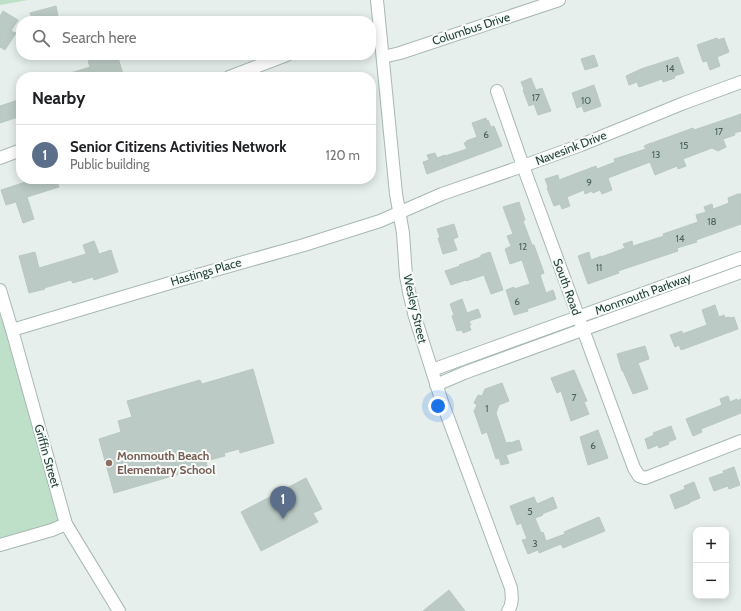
<!DOCTYPE html>
<html lang="en">
<head>
<meta charset="utf-8">
<style>
  body { margin:0; font-family:Cabin,sans-serif; background:#f6f6f6; color:#202124 }
  .controls { position:absolute; right:12px; bottom:12px; display:grid; overflow:hidden; border-radius:8px; box-shadow:0 2px 10px #0003 }
  .controls button { width:36px; height:36px; display:grid; place-items:center; padding:0; border:0; border-bottom:1px solid #e0e0e0; background:#fff; color:#202124; font:20px sans-serif }
  .you { position:absolute; left:438px; top:406px; width:14px; height:14px; margin:-10px; border:3px solid #fff; border-radius:50%; background:#1a73e8; box-shadow:0 0 0 6px #1a73e833 }
  .badge { display:grid; place-items:center; width:26px; height:26px; border-radius:50%; background:#0b8043; color:#fff; font-size:13px; font-weight:700 }
  .pin { position:absolute; translate:-50% -33px; filter:drop-shadow(0 1px 2px #0008) }
  .pin::after { content:''; position:absolute; top:21px; width:14px; height:12px; background:inherit; clip-path:polygon(0 0,100% 0,50% 100%) }
  .list { margin:0; padding:0; list-style:none }
  h2 { display:flex; justify-content:space-between; align-items:center; height:52px; margin:0; padding:0 16px; font-size:17px }
  h2 small { font-size:13px; font-weight:400; color:#757577 }
  .list li { display:grid; grid-template-columns:26px 1fr auto; gap:12px; align-items:center; box-sizing:border-box; height:60px; padding:0 16px; border-top:1px solid #e0e0e0 }
  .list b { display:block; font-size:15px; white-space:nowrap }
  .list p { margin:0; font-size:13px; white-space:nowrap; color:#757577 }
  .list em { font-size:13px; font-style:normal; color:#757577 }
  .icon { flex:none; width:22px; height:22px; fill:none; stroke:currentColor; stroke-width:2; stroke-linecap:round; stroke-linejoin:round }
  .map { position:relative; flex:none; width:741px; height:611px; overflow:hidden }
  .search { position:absolute; background:#fff; box-shadow:0 2px 10px #0003; left:16px; top:16px; width:360px; height:44px; display:flex; align-items:center; gap:10px; box-sizing:border-box; padding:0 14px; border-radius:16px; color:#757577; font-size:15px }
  .panel { position:absolute; background:#fff; box-shadow:0 2px 10px #0003; left:16px; top:72px; width:360px; height:112px; border-radius:16px }
  .map>svg:first-child { display:block }
  .green { fill:#bfe0c8 }
  .building { fill:#bbcac4; stroke:#b8c9c2 }
  .lines { fill:none; stroke-linecap:round; stroke-linejoin:round }
  .minor-casing { stroke:#a8b8b2; stroke-width:14 }
  .minor { stroke:#fff; stroke-width:12 }
  .education-dot { fill:#8d6e63; stroke:#f7fbf9; stroke-width:1.5 }
  .labels { text-anchor:middle; stroke-width:4; stroke-linejoin:round; paint-order:stroke }
  .number-label { font-size:10px; fill:#4a645c }
  .street-label { font-size:12px; fill:#24423a; stroke:#f7fbf9 }
  .education-label { font-size:12px; font-weight:bold; fill:#785e54; stroke:#f7fbf9; text-anchor:start }
</style>
</head>
<body>
<div class="map">
<svg width="741" height="611" viewBox="0 0 741 611">
  <rect width="100%" height="100%" fill="#e6efeb"/>
  <g class="green">
    <polygon points="0,0 28,0 0,5"/>
    <polygon points="0,294 65,529 0,543"/>
  </g>
  <g class="building">
    <polygon points="56,6 59,21 33,21 30,13"/>
    <polygon points="3,11 18,20 11,31 16,33 5,50 0,47 0,16"/>
    <polygon points="717,38 718,40 724,38 729,52 717,57 720,66 710,70 707,61 703,62 697,45"/>
    <polygon points="105,55 117,55 124,77 64,77 64,75 90,67 88,61"/>
    <polygon points="594,55 598,66 585,70 581,59"/>
    <polygon points="678,57 684,73 674,76 675,78 663,82 662,79 639,87 637,82 629,85 626,76 641,69"/>
    <polygon points="531,78 536,90 542,88 551,111 538,115 534,104 529,106 523,90 524,89 521,82"/>
    <polygon points="594,85 601,106 584,112 582,106 577,108 572,93"/>
    <polygon points="18,100 21,109 21,116 0,123 0,106"/>
    <polygon points="741,114 741,131 734,133 735,135 723,139 726,147 718,151 712,148 683,159 686,166 678,169 677,166 655,175 650,162 608,178 612,190 602,194 600,190 593,193 592,191 585,194 584,190 567,197 570,206 562,209 560,204 554,206 547,188 548,187 545,179 558,175 559,180 596,166 597,169 615,162 614,159 646,149 644,146 651,143 652,143 693,128 694,130"/>
    <polygon points="486,118 487,121 488,120 491,127 494,126 502,146 427,174 423,162 429,160 427,155 435,153 437,158 445,155 445,156 467,149 464,143 467,142 466,141 477,137 472,123"/>
    <polygon points="35,179 56,179 59,187 27,197 34,219 23,223 16,202 6,205 1,190"/>
    <polygon points="738,194 741,194 741,224 696,240 697,242 677,248 678,251 618,271 619,273 588,284 578,256 589,252 591,260 601,256 601,257 625,248 623,244 632,241 633,246 664,236 663,234 698,222 696,215 706,212 704,207 712,204 713,209 729,203 728,198"/>
    <polygon points="519,202 525,220 523,221 532,245 534,245 544,273 540,275 546,293 553,290 556,299 527,309 528,311 514,315 506,290 514,287 514,289 530,284 522,260 510,264 505,249 511,246 507,236 513,234 503,207"/>
    <polygon points="454,224 458,237 453,239 457,250 443,254 438,238 440,238 437,229"/>
    <polygon points="94,241 99,254 111,250 118,272 94,280 93,277 73,283 71,280 44,288 45,289 29,293 19,256 35,252 39,268 86,254 83,245"/>
    <polygon points="490,252 503,290 491,294 484,275 466,281 466,280 451,285 445,271 460,266 459,265 481,257 481,255"/>
    <polygon points="462,299 467,313 478,309 481,317 469,321 471,325 469,325 471,330 463,333 462,330 457,331 452,316 454,315 450,304"/>
    <polygon points="715,305 719,317 724,315 725,318 729,317 730,318 734,317 738,329 681,350 679,345 675,347 670,335 682,331 682,334 707,325 702,310"/>
    <polygon points="645,346 649,359 638,363 648,389 633,394 623,371 622,371 617,354"/>
    <polygon points="253,369 274,443 240,453 239,449 224,453 225,456 206,461 207,466 114,493 99,439 121,432 118,421 132,417 127,401 200,380 202,384"/>
    <polygon points="574,370 587,401 584,402 589,414 571,421 561,391 557,393 551,378"/>
    <polygon points="502,383 509,401 499,405 496,413 506,443 510,442 510,443 519,440 522,450 506,455 509,463 501,465 499,458 496,459 487,432 482,434 474,411 477,405 474,403 478,395 482,396 485,389"/>
    <polygon points="728,396 730,402 737,399 737,401 741,399 741,413 701,429 702,432 693,436 686,419 722,405 720,399"/>
    <polygon points="671,426 676,439 668,442 669,444 659,448 658,445 648,449 645,439 654,435 653,433"/>
    <polygon points="598,430 608,458 588,465 580,437"/>
    <polygon points="734,467 740,485 729,489 728,486 714,491 709,478 724,473 723,471"/>
    <polygon points="306,478 322,509 313,513 318,522 261,551 241,512"/>
    <polygon points="694,482 700,498 690,502 690,503 675,509 670,495 685,489 684,486"/>
    <polygon points="534,497 537,504 553,497 557,508 542,514 543,515 535,518 541,533 543,532 546,541 565,534 564,532 599,517 605,531 563,548 561,544 539,553 538,550 528,554 522,540 527,539 521,523 517,525 510,506"/>
    <polygon points="449,590 465,611 423,611"/>
  </g>
  <g class="lines">
    <g class="minor-casing">
      <g id="minor">
        <path d="M377,0L396,194L403,233L406,276L409,292L415,317L441,399L511,588C512,596 513,604 508,611"/>
        <polyline points="383,57 400,53 559,0"/>
        <polyline points="229,77 287,55"/>
        <polyline points="497,91 523,166 634,468 639,476 645,478 648,477 741,441"/>
        <polyline points="0,158 21,150"/>
        <polyline points="0,290 12,330 66,524 119,611"/>
        <polyline points="12,330 180,280 304,245 380,221 442,194 523,166 581,145 684,103 741,82"/>
        <polyline points="432,370 741,258"/>
        <polyline points="436,385 464,373 741,272"/>
        <polyline points="0,545 52,530 66,524"/>
      </g>
    </g>
    <use href="#minor" class="minor"/>
  </g>
  <circle class="education-dot" cx="109" cy="463" r="4"/>
  <g class="labels">
    <g class="number-label">
      <text x="670" y="72">14</text>
      <text x="536" y="101">17</text>
      <text x="586" y="104">10</text>
      <text x="719" y="135">17</text>
      <text x="486" y="138">6</text>
      <text x="684" y="149">15</text>
      <text x="656" y="158">13</text>
      <text x="589" y="186">9</text>
      <text x="712" y="225">18</text>
      <text x="680" y="242">14</text>
      <text x="523" y="250">12</text>
      <text x="599" y="271">11</text>
      <text x="517" y="305">6</text>
      <text x="574" y="401">7</text>
      <text x="487" y="412">1</text>
      <text x="593" y="449">6</text>
      <text x="530" y="515">5</text>
      <text x="535" y="547">3</text>
    </g>
    <g class="street-label">
      <text transform="translate(471 29) rotate(-18)" y="4">Columbus Drive</text>
      <text transform="translate(571 148) rotate(-21)" y="4">Navesink Drive</text>
      <text transform="translate(206 272) rotate(-16)" y="4">Hastings Place</text>
      <text transform="translate(567 287) rotate(70)" y="4">South Road</text>
      <text transform="translate(643 294) rotate(-20)" y="4">Monmouth Parkway</text>
      <text transform="translate(415 309) rotate(77)" y="4">Wesley Street</text>
      <text transform="translate(47 456) rotate(74)" y="4">Griffin Street</text>
    </g>
    <g class="education-label">
      <text x="117" y="460">Monmouth Beach<tspan x="117" dy="14">Elementary School</tspan></text>
    </g>
  </g>
</svg>
<div class="controls">
<button>+</button>
<button>−</button>
</div>
<div class="you"></div>
<div class="pin badge" style="left:283px;top:519px;background:#5c6f8a">1</div>
<div class="search"><svg class="icon" aria-label="search" viewBox="0 0 24 24"><circle cx="10" cy="10" r="6"/><path d="M15 15l6 6"/></svg>Search here</div>
<section class="panel">
<h2>Nearby<small></small></h2>
<ul class="list">
<li><span class="badge" style="background:#5c6f8a">1</span><div><b>Senior Citizens Activities Network</b><p>Public building</p></div><em>120 m</em></li>
</ul>
</section>
</div>
</body>
</html>
